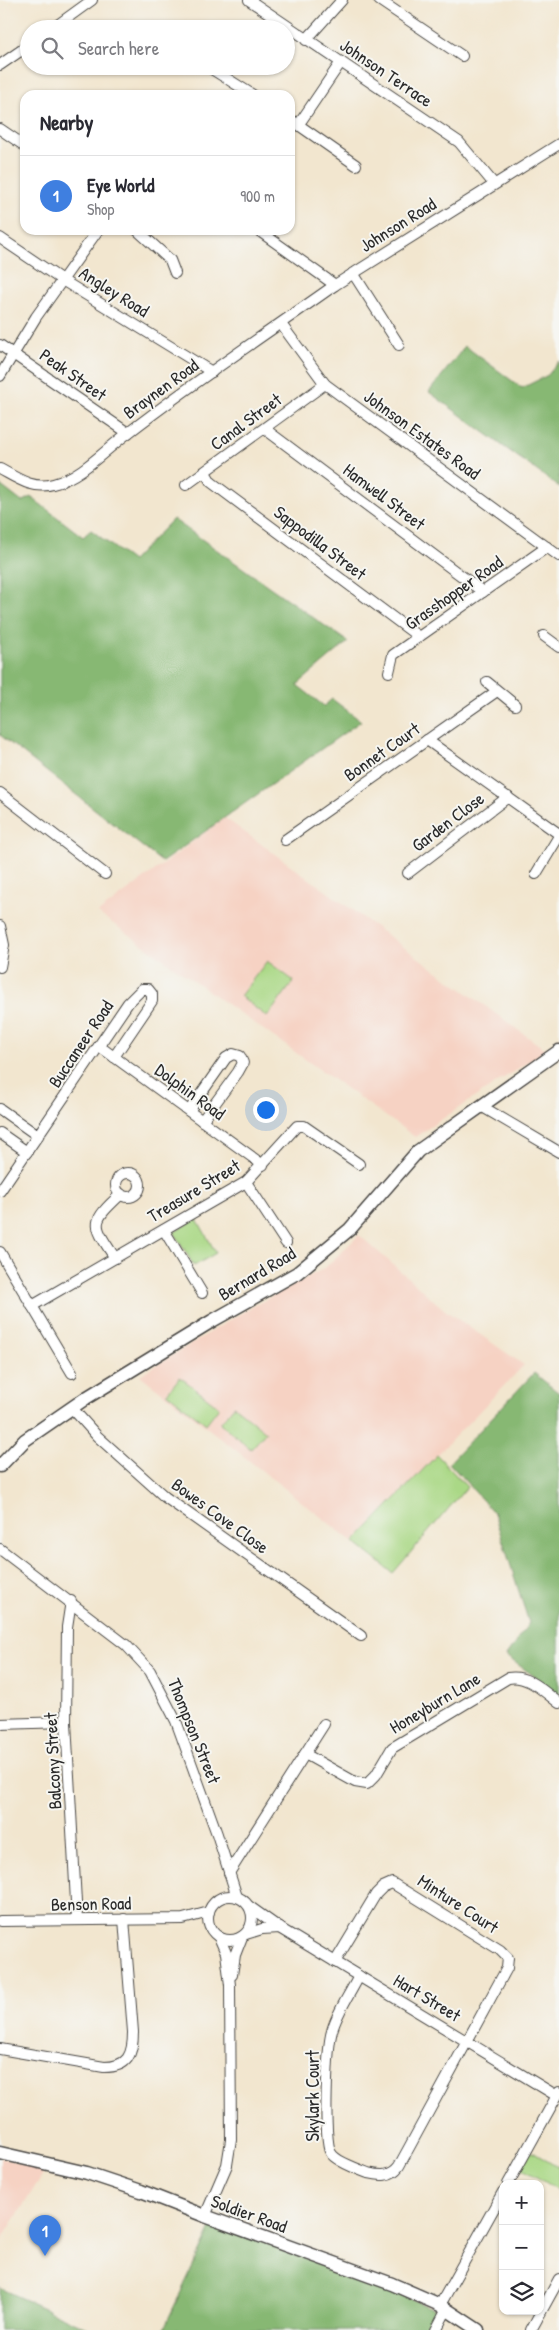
<!DOCTYPE html>
<html lang="en">
<head>
<meta charset="utf-8">
<style>
  body { margin:0; font-family:"Patrick Hand",sans-serif; background:#f7f7f7; color:#2b2b33 }
  .controls { position:absolute; right:15px; bottom:15px; display:grid; overflow:hidden; border-radius:10px; box-shadow:0 1px 4px #0004 }
  .controls button { width:45px; height:45px; display:grid; place-items:center; padding:0; border:0; border-bottom:1px solid #e1e1e2; background:#fff; color:#2b2b33; font:25px sans-serif }
  .you { position:absolute; left:265px; top:1109px; width:18px; height:18px; margin:-12px; border:4px solid #fff; border-radius:50%; background:#1a73e8; box-shadow:0 0 0 8px #1a73e833 }
  .badge { display:grid; place-items:center; width:32px; height:32px; border-radius:50%; background:#2563eb; color:#fff; font-size:16px; font-weight:700 }
  .pin { position:absolute; translate:-50% -41px; filter:drop-shadow(0 1px 2px #0008) }
  .pin::after { content:''; position:absolute; top:26px; width:18px; height:15px; background:inherit; clip-path:polygon(0 0,100% 0,50% 100%) }
  .list { margin:0; padding:0; list-style:none }
  h2 { display:flex; justify-content:space-between; align-items:center; height:65px; margin:0; padding:0 20px; font-size:21px }
  h2 small { font-size:16px; font-weight:400; color:#7c7c81 }
  .list li { display:grid; grid-template-columns:32px 1fr auto; gap:15px; align-items:center; box-sizing:border-box; height:80px; padding:0 20px; border-top:1px solid #e1e1e2 }
  .list b { display:block; font-size:19px; white-space:nowrap }
  .list p { margin:0; font-size:16px; white-space:nowrap; color:#7c7c81 }
  .list em { font-size:16px; font-style:normal; color:#7c7c81 }
  .icon { flex:none; width:28px; height:28px; fill:none; stroke:currentColor; stroke-width:2; stroke-linecap:round; stroke-linejoin:round }
  .map { position:relative; flex:none; width:559px; height:2330px; overflow:hidden }
  .search { position:absolute; background:#fff; box-shadow:0 1px 4px #0004; left:20px; top:20px; width:275px; height:55px; display:flex; align-items:center; gap:12px; box-sizing:border-box; padding:0 18px; border-radius:28px; color:#7c7c81; font-size:19px }
  .panel { position:absolute; background:#fff; box-shadow:0 1px 4px #0004; left:20px; top:90px; width:275px; height:145px; border-radius:15px }
  .map>svg:first-child { display:block }
  .built { fill:#f6d2c3 }
  .green { fill:#aad886; stroke:#6a8258 }
  .forest { fill:#87b873; stroke:#59724f }
  .lines { fill:none; stroke-linecap:round; stroke-linejoin:round }
  .minor-casing { stroke:#494744; stroke-width:12 }
  .major-casing { stroke:#494744; stroke-width:15 }
  .minor { stroke:#fff; stroke-width:10 }
  .major { stroke:#fff; stroke-width:12 }
  .labels { text-anchor:middle; stroke-width:4; stroke-linejoin:round; paint-order:stroke }
  .street-label { font-size:18px; fill:#2b2b2b; stroke:#f6f6f2 }
</style>
</head>
<body>
<div class="map">
<svg width="559" height="2330" viewBox="0 0 559 2330">
  <rect width="100%" height="100%" fill="#f6f6f2"/>
  <filter id="ink" filterUnits="userSpaceOnUse"><feTurbulence type="fractalNoise" baseFrequency=".02" numOctaves="2"/><feDisplacementMap in="SourceGraphic" scale="10" xChannelSelector="R" yChannelSelector="G"/><feConvolveMatrix kernelMatrix="1 2 1 2 8 2 1 2 1" color-interpolation-filters="sRGB"/></filter>
  <filter id="wash" filterUnits="userSpaceOnUse"><feTurbulence type="fractalNoise" baseFrequency=".0096" numOctaves="4" result="noise"/><feDisplacementMap in="SourceGraphic" scale="20" xChannelSelector="R" yChannelSelector="G"/><feGaussianBlur stdDeviation="1.12" result="paint"/><feColorMatrix in="noise" values="0 0 0 0 0 0 0 0 0 0 0 0 0 0 0 0 0 1.4 0 .05"/><feComposite in="paint" operator="in"/></filter>
  <g filter="url(#wash)">
    <rect width="100%" height="100%" fill="#f2e6cf"/>
    <g class="built">
      <polygon points="225,818 546,1050 415,1137 98,913"/>
      <polygon points="359,1235 446,1311 524,1365 353,1542 140,1375 250,1308 325,1268"/>
      <polygon points="0,2158 46,2169 0,2243"/>
    </g>
    <g class="green">
      <polygon points="267,961 294,981 267,1017 240,996"/>
      <polygon points="197,1219 216,1253 194,1266 174,1232"/>
      <polygon points="180,1377 219,1407 206,1424 167,1393"/>
      <polygon points="234,1406 266,1432 251,1449 220,1423"/>
      <polygon points="437,1455 467,1487 393,1573 354,1542"/>
      <polygon points="531,2151 559,2168 559,2190 521,2168"/>
    </g>
    <g class="forest">
      <polygon points="465,346 522,388 548,375 559,361 559,487 429,392"/>
      <polygon points="0,485 22,502 31,497 83,537 91,530 132,561 173,519 348,642 297,685 324,706 332,699 361,721 162,862 0,735"/>
      <polygon points="534,1373 559,1393 559,1694 506,1656 529,1623 494,1513 449,1463"/>
      <polygon points="213,2224 384,2287 438,2311 427,2330 163,2330"/>
      <polygon points="0,2288 92,2330 0,2330"/>
    </g>
  </g>
  <g filter="url(#ink)">
    <g class="lines">
      <g class="minor-casing">
        <g id="minor">
          <polyline points="249,0 459,142 494,184"/>
          <polyline points="379,0 462,56"/>
          <polyline points="52,29 92,0"/>
          <polyline points="306,40 342,0"/>
          <polyline points="0,65 29,45"/>
          <polyline points="207,66 253,95"/>
          <polyline points="290,119 356,165"/>
          <polyline points="299,124 341,62"/>
          <polyline points="0,129 25,146"/>
          <polyline points="137,230 170,260 175,273"/>
          <polyline points="258,230 335,285 559,144"/>
          <polyline points="0,238 62,280 212,372"/>
          <polyline points="353,273 399,345"/>
          <polyline points="281,324 325,384 559,556"/>
          <polyline points="0,345 128,433"/>
          <polyline points="0,376 36,317 98,230"/>
          <polyline points="265,429 483,592"/>
          <path d="M0,469C17,478 33,490 53,484C81,477 105,450 128,433C195,381 266,334 335,285"/>
          <polyline points="205,472 211,482 419,637"/>
          <polyline points="186,485 325,384"/>
          <polyline points="544,636 559,647"/>
          <polyline points="389,672 393,655 547,547"/>
          <polyline points="487,682 515,705"/>
          <polyline points="427,740 559,834"/>
          <polyline points="0,793 105,874"/>
          <polyline points="285,840 497,691"/>
          <polyline points="408,873 508,797"/>
          <polyline points="536,874 559,836"/>
          <polyline points="0,926 4,945 0,967"/>
          <polyline points="99,1046 263,1165"/>
          <polyline points="481,1106 559,1152"/>
          <polyline points="0,1109 38,1136"/>
          <polyline points="189,1111 226,1058 233,1054 240,1056 243,1063 238,1072 202,1121"/>
          <polyline points="0,1133 27,1152"/>
          <circle cx="128" cy="1185" r="12"/>
          <polyline points="246,1182 286,1243"/>
          <polyline points="0,1191 128,1003 142,989 148,989 152,994 152,1001 114,1057"/>
          <polyline points="164,1230 202,1293"/>
          <polyline points="0,1252 72,1373"/>
          <path d="M115,1258C92,1223 90,1223 121,1194"/>
          <polyline points="32,1306 246,1182 297,1126 304,1126 359,1164"/>
          <polyline points="72,1408 97,1436 165,1497 361,1636"/>
          <polyline points="0,1549 126,1645 150,1671 176,1721 217,1834 237,1897"/>
          <polyline points="71,1601 67,1627 66,1722 77,1920"/>
          <polyline points="0,1724 66,1722"/>
          <path d="M305,1754L355,1782L367,1784L376,1775L392,1748L508,1678C528,1674 544,1692 559,1703"/>
          <polyline points="229,1873 324,1724"/>
          <circle cx="230" cy="1918" r="22"/>
          <polyline points="250,1907 281,1929 557,2096"/>
          <polyline points="0,1921 183,1919 209,1912"/>
          <polyline points="246,1934 262,1929 280,1928"/>
          <path d="M335,1962L376,1894L383,1887L392,1883L500,1950L508,1958L507,1968L399,2166C391,2177 380,2176 368,2173C360,2170 335,2161 331,2153C323,2141 327,2047 332,2031C337,2012 350,1994 359,1976"/>
          <polyline points="232,1975 235,1955 242,1937"/>
          <path d="M0,2049L104,2067C128,2067 133,2055 133,2032L124,1919"/>
          <polyline points="508,2184 559,2092"/>
          <polyline points="205,2216 227,2165 231,2140 230,1985 226,1953 219,1937"/>
          <polyline points="440,2305 503,2192"/>
          <polyline points="436,2330 447,2309"/>
          <polyline points="531,2330 559,2279"/>
        </g>
      </g>
      <g class="major-casing">
        <g id="major">
          <polyline points="0,1466 25,1440 86,1398 212,1321 297,1273 350,1229 418,1151 559,1051"/>
          <polyline points="0,2153 87,2173 141,2191 205,2216 392,2284 440,2305 478,2330"/>
        </g>
      </g>
      <use href="#minor" class="minor"/>
      <use href="#major" class="major"/>
    </g>
  </g>
  <g class="labels">
    <g class="street-label">
      <text transform="translate(386 73) rotate(34)" y="6">Johnson Terrace</text>
      <text transform="translate(398 225) rotate(-32)" y="6">Johnson Road</text>
      <text transform="translate(114 292) rotate(32)" y="6">Angley Road</text>
      <text transform="translate(73 375) rotate(35)" y="6">Peak Street</text>
      <text transform="translate(161 389) rotate(-36)" y="6">Braynen Road</text>
      <text transform="translate(246 422) rotate(-36)" y="6">Canal Street</text>
      <text transform="translate(422 435) rotate(36)" y="6">Johnson Estates Road</text>
      <text transform="translate(384 497) rotate(37)" y="6">Hamwell Street</text>
      <text transform="translate(320 543) rotate(37)" y="6">Sappodilla Street</text>
      <text transform="translate(454 593) rotate(-35)" y="6">Grasshopper Road</text>
      <text transform="translate(382 752) rotate(-35)" y="6">Bonnet Court</text>
      <text transform="translate(448 822) rotate(-37)" y="6">Garden Close</text>
      <text transform="translate(81 1044) rotate(-56)" y="6">Buccaneer Road</text>
      <text transform="translate(190 1092) rotate(36)" y="6">Dolphin Road</text>
      <text transform="translate(194 1191) rotate(-31)" y="6">Treasure Street</text>
      <text transform="translate(257 1274) rotate(-31)" y="6">Bernard Road</text>
      <text transform="translate(220 1516) rotate(36)" y="6">Bowes Cove Close</text>
      <text transform="translate(435 1703) rotate(-31)" y="6">Honeyburn Lane</text>
      <text transform="translate(194 1731) rotate(68)" y="6">Thompson Street</text>
      <text transform="translate(53 1761) rotate(-93)" y="6">Balcony Street</text>
      <text transform="translate(91 1904) rotate(-1)" y="6">Benson Road</text>
      <text transform="translate(458 1904) rotate(33)" y="6">Minture Court</text>
      <text transform="translate(427 1998) rotate(31)" y="6">Hart Street</text>
      <text transform="translate(313 2096) rotate(-90)" y="6">Skylark Court</text>
      <text transform="translate(249 2214) rotate(20)" y="6">Soldier Road</text>
    </g>
  </g>
</svg>
<div class="controls">
<button>+</button>
<button>−</button>
<button><svg class="icon" aria-label="layers" viewBox="0 0 24 24"><path d="M12 4l9 5-9 5-9-5zM3 14l9 5 9-5"/></svg></button>
</div>
<div class="you"></div>
<div class="pin badge" style="left:45px;top:2256px;background:#3f7fe0">1</div>
<div class="search"><svg class="icon" aria-label="search" viewBox="0 0 24 24"><circle cx="10" cy="10" r="6"/><path d="M15 15l6 6"/></svg>Search here</div>
<section class="panel">
<h2>Nearby<small></small></h2>
<ul class="list">
<li><span class="badge" style="background:#3f7fe0">1</span><div><b>Eye World</b><p>Shop</p></div><em>900 m</em></li>
</ul>
</section>
</div>
</body>
</html>
